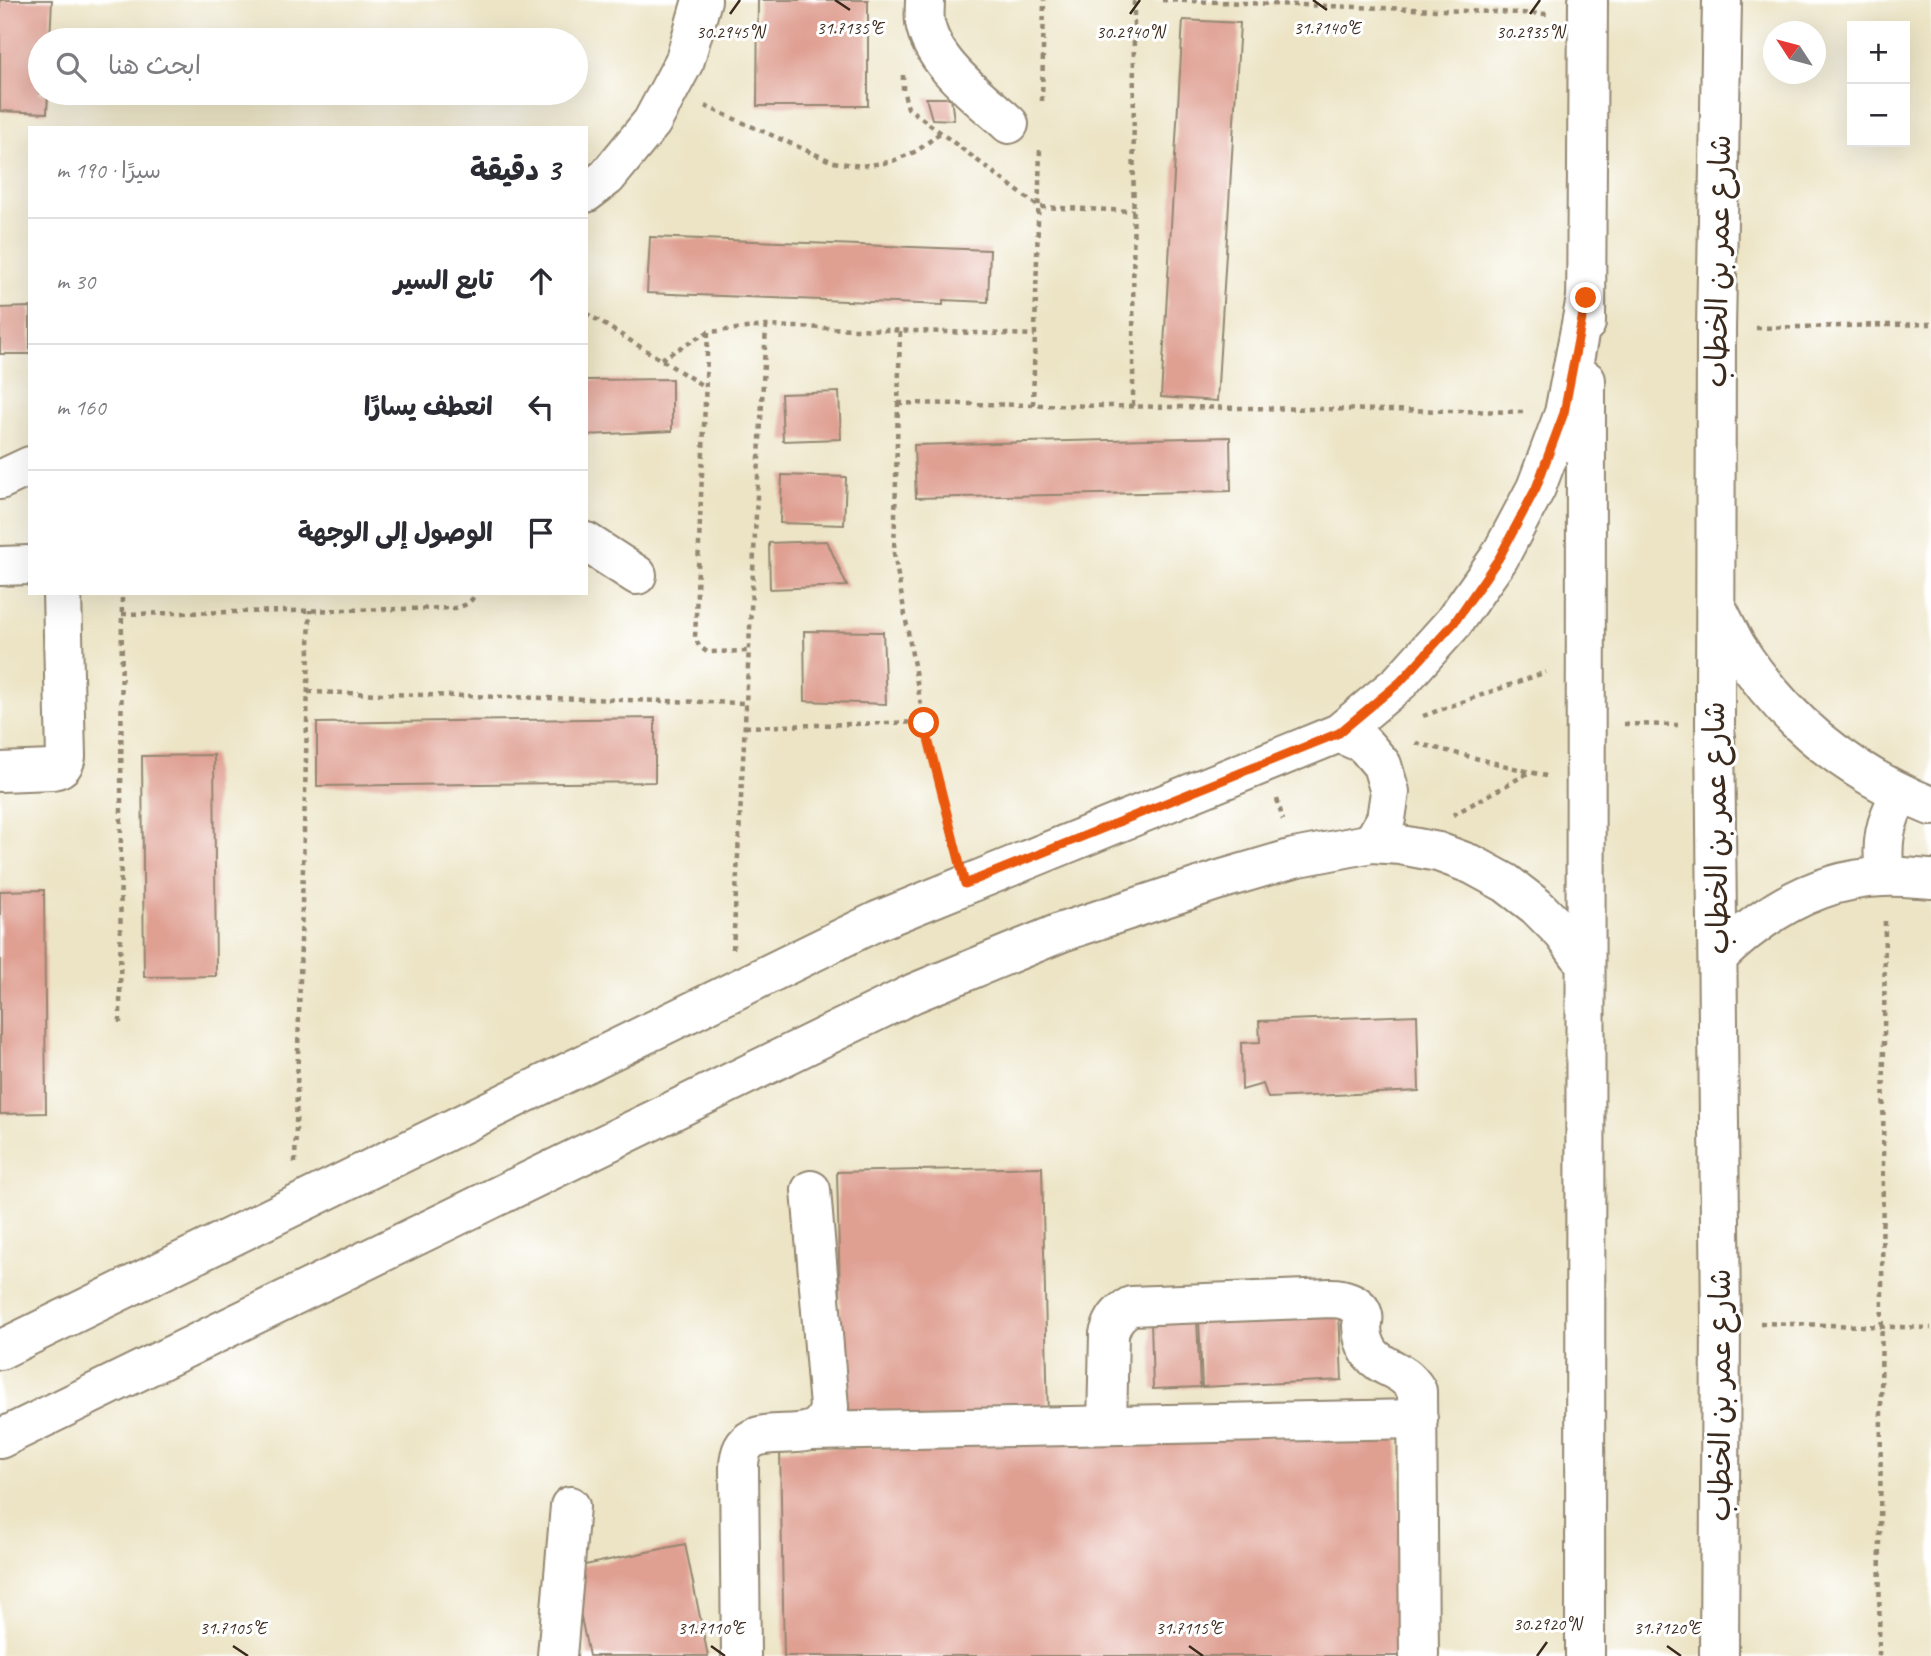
<!DOCTYPE html>
<html lang="ar">
<head>
<meta charset="utf-8">
<style>
  body { margin:0; font-family:Caveat,"Playpen Sans Arabic",sans-serif; background:#f7f7f7; color:#2b2b33; direction:rtl }
  .controls { position:absolute; right:21px; top:21px; display:grid; overflow:hidden; border-radius:0px; box-shadow:0 7px 28px #0002 }
  .controls button { width:63px; height:63px; display:grid; place-items:center; padding:0; border:0; border-bottom:2px solid #e1e1e2; background:#fff; color:#2b2b33; font:35px sans-serif }
  .compass { position:absolute; left:1763px; top:21px; width:63px; height:63px; border-radius:50%; background:#fff; box-shadow:0 7px 28px #0002; rotate:306deg }
  .stop { position:absolute; width:21px; height:21px; margin:-16px; border:5px solid #ea580c; border-radius:50%; background:#fff }
  .stop.end { background:#ea580c; border-color:#fff; box-shadow:0 2px 7px #0008 }
  .list { margin:0; padding:0; list-style:none }
  h2 { display:flex; justify-content:space-between; align-items:center; height:91px; margin:0; padding:0 28px; font-size:30px }
  h2 small { font-size:23px; font-weight:400; color:#7c7c81 }
  .list li { display:grid; grid-template-columns:46px 1fr auto; gap:21px; align-items:center; box-sizing:border-box; height:126px; padding:0 28px; border-top:2px solid #e1e1e2 }
  .list b { display:block; font-size:26px; white-space:nowrap }
  .list em { font-size:23px; font-style:normal; color:#7c7c81 }
  .icon { flex:none; width:38px; height:38px; fill:none; stroke:currentColor; stroke-width:2; stroke-linecap:round; stroke-linejoin:round }
  .map { position:relative; flex:none; width:1931px; height:1656px; overflow:hidden; direction:ltr }
  .search { position:absolute; background:#fff; box-shadow:0 7px 28px #0002; left:28px; top:28px; width:560px; height:77px; display:flex; align-items:center; gap:18px; box-sizing:border-box; padding:0 24px; border-radius:38px; color:#7c7c81; font-size:26px }
  .panel { position:absolute; background:#fff; box-shadow:0 7px 28px #0002; left:28px; top:126px; width:560px; height:469px; border-radius:0px; direction:rtl }
  .map>svg:first-child { display:block }
  .building { fill:#df9f91 }
  .lines { fill:none; stroke-linecap:round; stroke-linejoin:round }
  .minor-casing { stroke:#948772; stroke-width:42 }
  .path { stroke:#948772; stroke-width:4.5; stroke-dasharray:5 5; stroke-linecap:butt }
  .minor { stroke:#fff; stroke-width:38 }
  .route { stroke:#ea580c; stroke-width:9 }
  .ticks { fill:none; stroke:#3b2a1e; stroke-width:2.5 }
  .labels { text-anchor:middle; stroke-width:6; stroke-linejoin:round; paint-order:stroke }
  .street-label { font-size:30px; fill:#3b2a1e; stroke:#fff }
  .ticks-label { font-size:18px; text-anchor:middle; fill:#3b2a1e; stroke:#fff; stroke-width:6; stroke-linejoin:round; paint-order:stroke }
</style>
</head>
<body>
<div class="map">
<svg width="1931" height="1656" viewBox="0 0 1931 1656">
  <rect width="100%" height="100%" fill="#fff"/>
  <filter id="ink" filterUnits="userSpaceOnUse"><feTurbulence type="fractalNoise" baseFrequency=".0143" numOctaves="2"/><feDisplacementMap in="SourceGraphic" scale="14" xChannelSelector="R" yChannelSelector="G"/><feConvolveMatrix kernelMatrix="1 2 1 2 8 2 1 2 1" color-interpolation-filters="sRGB"/></filter>
  <filter id="wash" filterUnits="userSpaceOnUse"><feTurbulence type="fractalNoise" baseFrequency=".00686" numOctaves="4" result="noise"/><feDisplacementMap in="SourceGraphic" scale="28" xChannelSelector="R" yChannelSelector="G"/><feGaussianBlur stdDeviation="1.57" result="paint"/><feColorMatrix in="noise" values="0 0 0 0 0 0 0 0 0 0 0 0 0 0 0 0 0 1.4 0 .05"/><feComposite in="paint" operator="in"/></filter>
  <g filter="url(#wash)">
    <rect width="100%" height="100%" fill="#ece4c5"/>
    <g id="blocks">
      <g class="building">
        <polygon points="0,0 52,0 50,40 40,40 40,93 48,93 47,113 0,111"/>
        <polygon points="758,0 868,0 868,106 757,106"/>
        <polygon points="1183,20 1240,23 1217,401 1161,397"/>
        <polygon points="926,98 951,98 954,120 932,119"/>
        <polygon points="650,237 990,250 988,302 943,300 943,305 647,293"/>
        <polygon points="30,307 30,354 0,354 0,308"/>
        <polygon points="672,379 672,431 586,435 586,380"/>
        <polygon points="839,392 841,439 783,441 781,394"/>
        <polygon points="1230,437 1231,491 916,498 914,445"/>
        <polygon points="782,475 846,477 844,525 780,523"/>
        <polygon points="827,541 847,586 770,589 769,543"/>
        <polygon points="804,631 883,632 886,704 805,701"/>
        <polygon points="655,718 655,782 317,786 317,723"/>
        <polygon points="214,755 216,976 144,977 142,756"/>
        <polygon points="44,890 46,1113 0,1114 0,891"/>
        <polygon points="1417,1015 1419,1091 1268,1098 1263,1084 1242,1090 1241,1043 1260,1042 1259,1021"/>
        <polygon points="1042,1167 1048,1417 843,1422 837,1172"/>
        <polygon points="1339,1312 1342,1380 1202,1387 1199,1319"/>
        <polygon points="1197,1319 1200,1387 1153,1389 1151,1321"/>
        <polygon points="1398,1433 1402,1656 784,1656 780,1449"/>
        <polygon points="685,1544 708,1656 589,1656 571,1568"/>
      </g>
    </g>
  </g>
  <g filter="url(#ink)">
    <use href="#blocks" fill-opacity="0" stroke="#948772" stroke-width="2"/>
    <g class="lines">
      <g class="minor-casing">
        <g id="minor">
          <path d="M925,0C925,7 924,15 925,22C932,64 980,97 1009,124"/>
          <polyline points="586,193 607,177 652,122 685,60 702,0"/>
          <polyline points="1586,323 1588,0"/>
          <polyline points="0,480 30,466"/>
          <polyline points="586,542 637,575"/>
          <polyline points="0,566 30,565"/>
          <path d="M1717,608C1724,621 1730,635 1737,647C1784,721 1851,774 1931,806"/>
          <polyline points="1339,733 1364,744 1382,765 1390,792 1386,819 1372,843"/>
          <path d="M0,772L52,770C61,769 64,766 66,757L62,593"/>
          <path d="M1885,876C1881,843 1884,824 1900,794"/>
          <path d="M1718,957C1763,913 1817,879 1883,877C1899,876 1915,878 1931,879"/>
          <polyline points="0,1350 877,921 1339,733 1400,682 1453,623 1499,558 1536,488 1564,413 1586,298"/>
          <path d="M1107,1425L1109,1334C1113,1320 1118,1313 1131,1306L1331,1298C1342,1298 1359,1302 1363,1315C1364,1318 1363,1323 1362,1326C1362,1336 1365,1345 1370,1353C1384,1371 1403,1367 1417,1391L1419,1656"/>
          <polyline points="813,1431 1418,1419"/>
          <polyline points="0,1439 914,993 1062,932 1216,881 1294,858 1372,843 1401,845 1438,852 1473,865 1506,883 1536,906 1563,933 1585,963"/>
          <polyline points="557,1656 570,1506"/>
          <path d="M741,1656L739,1468C739,1404 820,1461 829,1407L811,1190"/>
          <polyline points="1585,1656 1586,380"/>
          <polyline points="1719,1656 1721,1322 1715,725 1716,329 1722,0"/>
        </g>
      </g>
      <g class="path">
        <polyline points="1162,0 1549,14"/>
        <polyline points="903,75 903,90 908,108 1039,207 1134,211"/>
        <polyline points="1042,101 1044,0"/>
        <polyline points="705,106 833,162 861,166 890,162 917,151 940,133"/>
        <polyline points="586,313 705,387"/>
        <polyline points="1756,328 1931,324"/>
        <polyline points="708,332 695,638 699,646 707,652 749,651"/>
        <polyline points="900,332 894,553 924,722 956,849"/>
        <polyline points="661,359 708,332 766,326 1035,335"/>
        <polyline points="898,403 1525,412"/>
        <polyline points="1033,405 1040,148"/>
        <polyline points="1133,406 1134,0"/>
        <path d="M122,614L455,608C464,606 472,603 475,593"/>
        <polyline points="308,692 746,703"/>
        <polyline points="1423,716 1546,672"/>
        <polyline points="1624,724 1678,725"/>
        <polyline points="745,727 924,722"/>
        <polyline points="1416,743 1546,776"/>
        <polyline points="1277,799 1283,820"/>
        <polyline points="1453,815 1530,772"/>
        <polyline points="733,949 766,326"/>
        <polyline points="120,1023 122,593"/>
        <polyline points="295,1163 310,610"/>
        <polyline points="1760,1323 1931,1328"/>
        <polyline points="1879,1656 1885,916"/>
      </g>
      <use href="#minor" class="minor"/>
    </g>
  </g>
  <g class="lines" filter="url(#ink)">
    <polyline class="route" points="924,723 965,884 1339,733 1400,682 1454,623 1499,558 1536,488 1564,413 1586,298"/>
  </g>
  <path class="ticks" d="M835,0L850,10M1313,0L1327,10M730,14L740,0M1130,14L1140,0M1530,14L1540,0M233,1646L248,1656M711,1646L725,1656M1189,1646L1203,1656M1667,1646L1681,1656M1537,1656L1547,1642"/>
  <g class="labels">
    <g class="street-label">
      <text transform="translate(1718 261) rotate(-89)" y="10">شارع عمر بن الخطاب</text>
      <text transform="translate(1716 828) rotate(-91)" y="10">شارع عمر بن الخطاب</text>
      <text transform="translate(1720 1395) rotate(-90)" y="10">شارع عمر بن الخطاب</text>
    </g>
  </g>
  <g class="ticks-label">
    <text x="850" y="34">31.7135°E</text>
    <text x="1327" y="34">31.7140°E</text>
    <text x="1130" y="38">30.2940°N</text>
    <text x="730" y="38">30.2945°N</text>
    <text x="1530" y="38">30.2935°N</text>
    <text x="1547" y="1630">30.2920°N</text>
    <text x="233" y="1634">31.7105°E</text>
    <text x="711" y="1634">31.7110°E</text>
    <text x="1189" y="1634">31.7115°E</text>
    <text x="1667" y="1634">31.7120°E</text>
  </g>
</svg>
<div class="controls">
<button>+</button>
<button>−</button>
</div>
<svg class="compass" viewBox="-18 -18 36 36"><path d="M0-13l5 13h-10z" fill="#e53935"/><path d="M0 13l5-13h-10z" fill="#7c7c81"/></svg>
<div class="stop" style="left:924px;top:723px"></div>
<div class="stop end" style="left:1586px;top:298px"></div>
<div class="search"><svg class="icon" aria-label="search" viewBox="0 0 24 24"><circle cx="10" cy="10" r="6"/><path d="M15 15l6 6"/></svg>ابحث هنا</div>
<section class="panel">
<h2>3 دقيقة<small>سيرًا · 190 m</small></h2>
<ul class="list">
<li><svg class="icon" aria-label="ahead" viewBox="0 0 24 24"><path d="M12 20V5M6 11l6-6 6 6"/></svg><div><b>تابع السير</b></div><em>30 m</em></li>
<li><svg class="icon" aria-label="left" viewBox="0 0 24 24"><path d="M17 20v-9H6M10 6l-5 5 5 5"/></svg><div><b>انعطف يسارًا</b></div><em>160 m</em></li>
<li><svg class="icon" aria-label="arrive" viewBox="0 0 24 24"><path d="M6 21V4h12l-3 4 3 4H6"/></svg><div><b>الوصول إلى الوجهة</b></div></li>
</ul>
</section>
</div>
</body>
</html>
